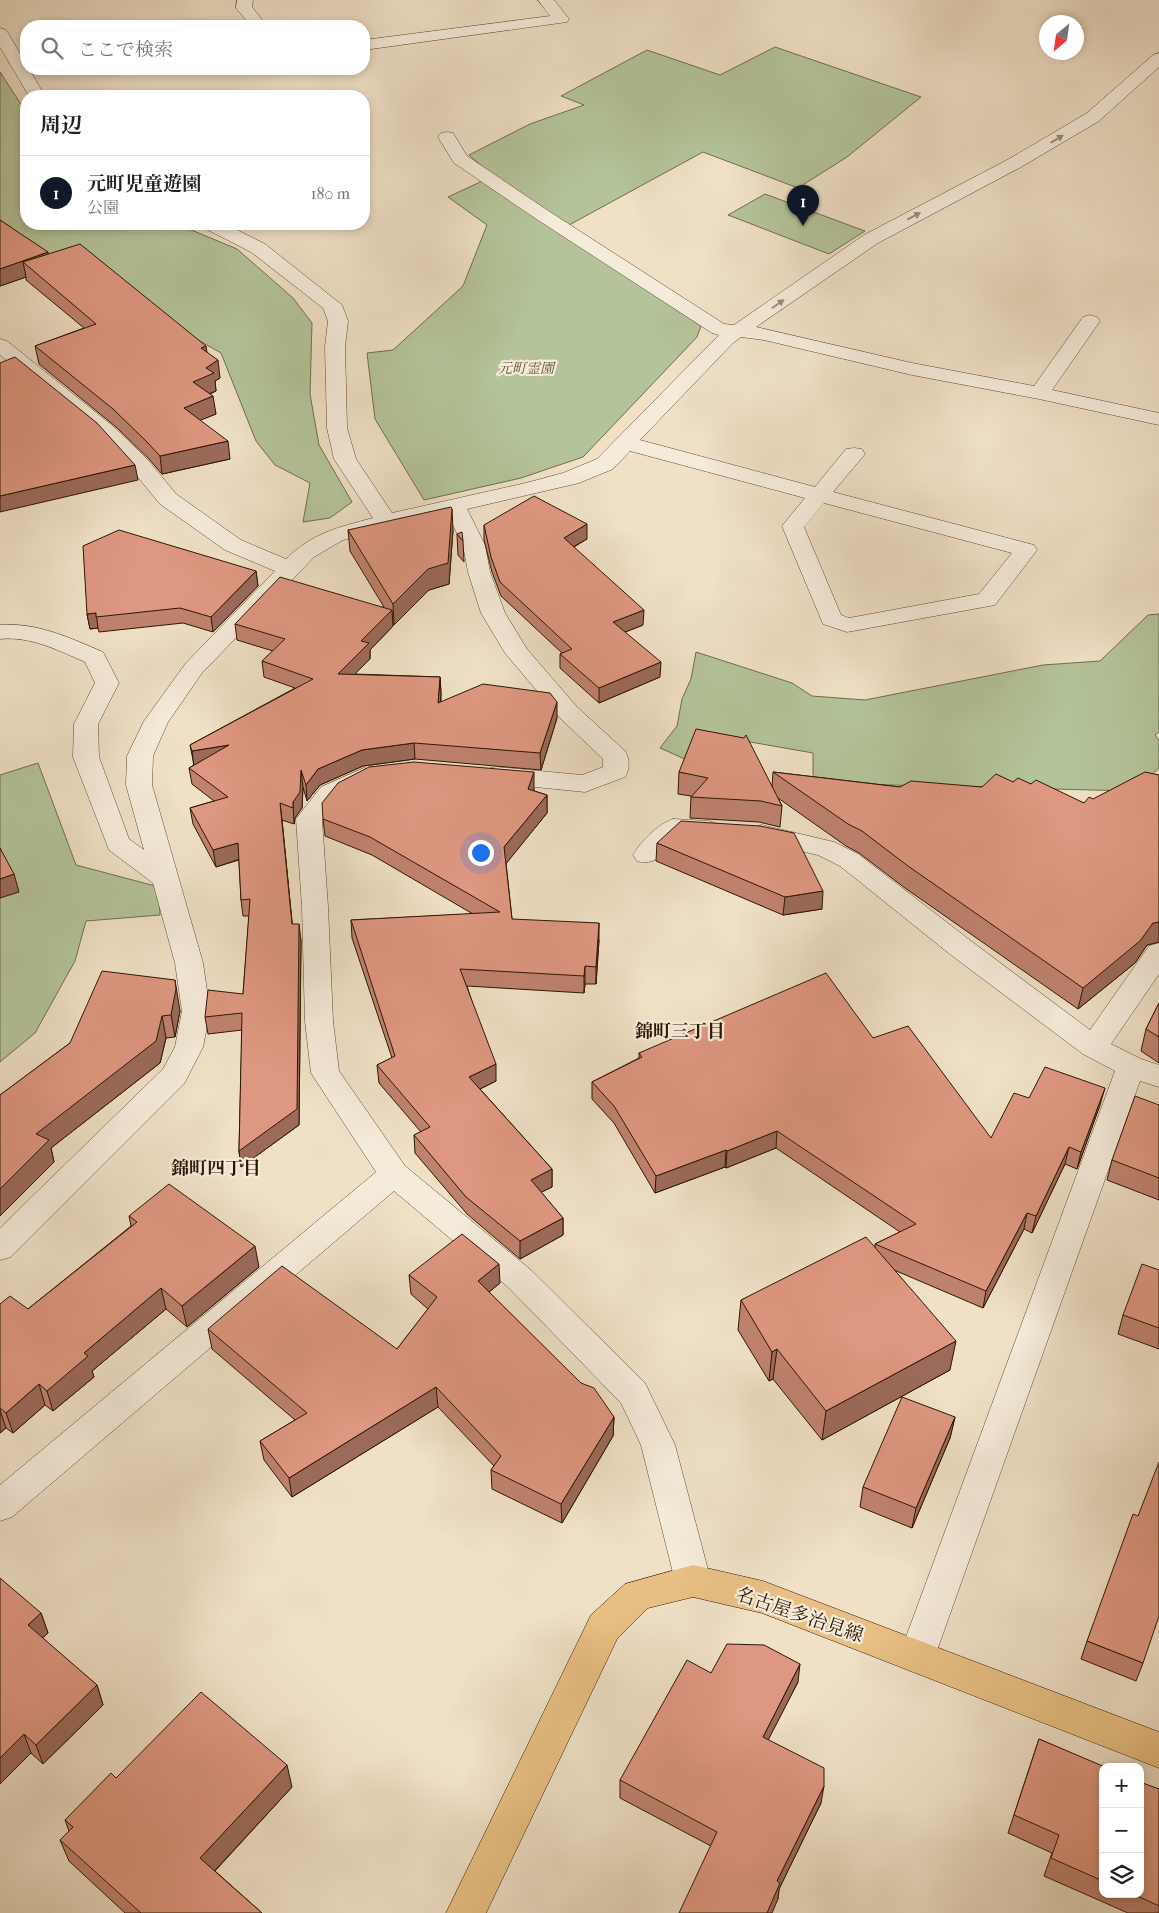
<!DOCTYPE html>
<html lang="ja">
<head>
<meta charset="utf-8">
<style>
  body { margin:0; font-family:"IM FELL French Canon","Noto Serif JP",serif; background:#f2f2f2; color:#202124 }
  .controls { position:absolute; right:15px; bottom:15px; display:grid; overflow:hidden; border-radius:10px; box-shadow:0 2px 8px #0003 }
  .controls button { width:45px; height:45px; display:grid; place-items:center; padding:0; border:0; border-bottom:1px solid #e0e0e0; background:#fff; color:#202124; font:25px sans-serif }
  .compass { position:absolute; left:1039px; top:15px; width:45px; height:45px; border-radius:50%; background:#fff; box-shadow:0 2px 8px #0003; rotate:209deg }
  .you { position:absolute; left:480px; top:852px; width:18px; height:18px; margin:-12px; border:4px solid #fff; border-radius:50%; background:#1a73e8; box-shadow:0 0 0 8px #1a73e833 }
  .badge { display:grid; place-items:center; width:32px; height:32px; border-radius:50%; background:#111827; color:#fff; font-size:16px; font-weight:700 }
  .pin { position:absolute; translate:-50% -41px; filter:drop-shadow(0 1px 2px #0008) }
  .pin::after { content:''; position:absolute; top:26px; width:18px; height:15px; background:inherit; clip-path:polygon(0 0,100% 0,50% 100%) }
  .list { margin:0; padding:0; list-style:none }
  h2 { display:flex; justify-content:space-between; align-items:center; height:65px; margin:0; padding:0 20px; font-size:21px }
  h2 small { font-size:16px; font-weight:400; color:#757577 }
  .list li { display:grid; grid-template-columns:32px 1fr auto; gap:15px; align-items:center; box-sizing:border-box; height:75px; padding:0 20px; border-top:1px solid #e0e0e0 }
  .list b { display:block; font-size:19px; white-space:nowrap }
  .list p { margin:0; font-size:16px; white-space:nowrap; color:#757577 }
  .list em { font-size:16px; font-style:normal; color:#757577 }
  .icon { flex:none; width:28px; height:28px; fill:none; stroke:currentColor; stroke-width:2; stroke-linecap:round; stroke-linejoin:round }
  .map { position:relative; flex:none; width:1159px; height:1913px; overflow:hidden }
  .search { position:absolute; background:#fff; box-shadow:0 2px 8px #0003; left:20px; top:20px; width:350px; height:55px; display:flex; align-items:center; gap:12px; box-sizing:border-box; padding:0 18px; border-radius:20px; color:#757577; font-size:19px }
  .panel { position:absolute; background:#fff; box-shadow:0 2px 8px #0003; left:20px; top:90px; width:350px; height:140px; border-radius:20px }
  .map>svg:first-child { display:block }
  .green { fill:#b4c399; stroke:#716c4e }
  .lines { fill:none; stroke-linecap:round; stroke-linejoin:round }
  .minor-casing { stroke:#5e4833; stroke-width:1 }
  .major-casing { stroke:#2e1502; stroke-width:1 }
  .minor { fill:#f5ebda; fill-rule:evenodd }
  .major { fill:#e8c083; fill-rule:evenodd }
  .wall { fill:#bf826e; stroke:#2e1502 }
  .shaded-wall { fill:#9b6a5a; stroke:#2e1502 }
  .building { fill:#de9780; stroke:#2e1502 }
  .oneway { fill:#9b8b79 }
  .labels { text-anchor:middle; stroke-width:4.5; stroke-linejoin:round; paint-order:stroke }
  .far-park-label { font-size:14px; font-style:italic; fill:#5d5237; stroke:#f5ebda }
  .neighbourhood-label { font-size:18px; font-weight:bold; fill:#2e1502; stroke:#f5ebda }
  .near-street-label { font-size:19px; fill:#2e1502; stroke:#f5ebda }
</style>
</head>
<body>
<div class="map">
<svg width="1159" height="1913" viewBox="0 0 1159 1913">
  <rect width="100%" height="100%" fill="#efe0c6"/>
  <filter id="stains"><feTurbulence type="fractalNoise" baseFrequency=".004" numOctaves="4"/><feColorMatrix values="0 0 0 0 .2 0 0 0 0 .09 0 0 0 0 .02 0 0 0 .5 -.17"/></filter>
  <radialGradient id="worn" r=".72"><stop offset=".6" stop-color="#630" stop-opacity="0"/><stop offset="1" stop-color="#630" stop-opacity=".3"/></radialGradient>
  <g class="green">
    <polygon points="775,47 921,97 847,157 798,188 703,152 558,231 701,326 697,337 583,457 521,478 424,500 375,419 367,353 393,350 463,286 487,225 448,197 493,176 469,155 530,124 584,105 561,96 647,50 720,75"/>
    <polygon points="0,72 26,112 26,224 177,224 237,249 293,298 312,323 310,394 319,445 352,502 330,518 303,522 310,483 275,465 256,441 221,353 118,295 38,270 0,228"/>
    <polygon points="765,194 865,231 829,254 728,215"/>
    <polygon points="1159,614 1159,732 1155,735 1159,741 1159,768 1133,791 813,783 813,753 716,736 687,760 660,748 677,726 682,699 691,679 696,652 792,683 812,696 865,700 1043,665 1100,661 1148,615"/>
    <polygon points="38,763 76,865 159,887 160,915 86,921 75,961 35,1033 0,1062 0,775"/>
  </g>
  <g class="lines">
    <g class="minor-casing">
      <g id="minor">
        <polygon points="237,0 253,0 252,7 267,26 251,26 236,8"/>
        <polygon points="538,0 554,0 569,19 567,22 364,50 364,40 550,16"/>
        <polygon points="0,28 6,30 8,33 26,64 26,69 29,69 45,96 29,96 0,47"/>
        <path d="M1159,53V67L1099,121L1021,167L878,243L756,327L912,363L1034,386L1083,317L1090,315L1097,317L1100,321L1052,390L1159,413V425L1039,399L912,375L764,340L741,337L733,343L640,440L815,487L846,449L854,448L862,449L865,454L833,492L1034,545L1037,550L995,605L847,632L823,624L782,526L805,498L630,451L613,469L579,483L467,509L485,545L490,572L505,613L527,649L577,707L625,751C630,759 630,769 625,777L585,792L496,783L487,781L483,775L487,769L496,767L582,775L603,767V759L559,717L505,653L481,613L468,572L463,545L447,514L343,540L314,557L202,673L168,722L153,756L152,785L203,963L210,1011L203,1047L184,1084L11,1257L0,1260V1228L163,1069L175,1047L182,1011L175,963L153,883L109,850L73,757L74,724L95,683L85,662C57,650 31,636 0,639V625C37,622 70,638 103,652L119,683L98,724L99,757L129,839L144,850L126,785L127,756L144,721L186,663L275,571L225,550L160,504L132,470L101,436L0,355V339L7,341L115,428L148,460L176,494L241,540L286,559C312,533 339,527 373,518L334,459L327,428L325,347L328,321L323,308L251,252L204,228L202,224H225L265,244L342,305L348,321L345,347L347,428L356,459L392,513L526,483L563,473L597,459L719,335L712,333L538,220L454,163L438,137L441,133L447,132L453,133L467,156L550,212L724,324L734,325L864,235L1009,159L1087,113L1153,55ZM824,503L1012,553L979,594L849,618L841,615L804,527Z"/>
        <polygon points="364,768 373,770 377,776 373,782 339,799 322,820 328,907 333,1021 339,1071 405,1166 531,1270 645,1383 675,1445 711,1581 705,1592 693,1597 681,1592 675,1581 641,1445 621,1403 509,1288 394,1191 12,1517 0,1521 0,1485 376,1172 311,1073 305,1021 302,907 296,819 321,787"/>
        <path d="M673,819L709,821L718,824L722,830L718,836L709,839L679,837C666,850 657,867 637,861L633,855C641,841 658,824 673,819Z"/>
        <polygon points="762,825 834,842 858,854 971,941 1090,1030 1149,946 1159,943 1159,974 1111,1044 1141,1059 1159,1065 1159,1087 1140,1081 935,1656 930,1668 917,1673 904,1668 899,1656 1115,1071 1083,1054 951,955 840,866 818,855 753,840 749,834 753,828"/>
      </g>
    </g>
    <g class="major-casing">
      <polygon id="major" points="693,1565 763,1581 1159,1732 1159,1768 762,1613 693,1597 648,1608 617,1639 486,1913 446,1913 591,1615 625,1584"/>
    </g>
    <use href="#minor" class="minor"/>
    <use href="#major" class="major"/>
  </g>
  <g class="wall">
    <polygon points="0,220 49,254 207,353 220,378 215,381 216,391 210,394 216,414 200,420 230,459 162,474 149,459 116,427 39,364 35,346 84,328 26,280 26,277 0,286"/>
    <polygon points="484,525 587,539 574,547 643,625 625,632 660,677 599,703 560,668 560,654 562,653 501,596 492,572 484,540"/>
    <polygon points="348,530 453,530 449,584 429,590 394,625 393,623 393,626 370,650 370,659 355,674 440,677 441,693 441,702 557,718 541,770 415,759 363,766 320,785 307,801 303,787 302,808 295,818 294,824 282,820 292,924 301,940 299,1125 241,1167 239,1151 242,1030 208,1034 205,1017 243,994 249,916 243,916 241,900 239,860 216,867 193,824 190,808 214,801 192,784 189,768 194,765 190,745 295,688 264,677 262,661 273,651 237,640 235,624 384,607 350,551"/>
    <polygon points="457,534 463,541 464,562 458,555"/>
    <polygon points="256,571 258,586 213,632 183,623 99,632 98,628 90,629 87,614"/>
    <polygon points="679,772 772,787 773,772 900,787 982,787 1013,782 1031,784 1084,803 1159,775 1159,942 1147,945 1135,963 1078,1009 905,888 859,853 846,846 778,798 782,806 780,827 759,822 690,818 691,796 678,794"/>
    <polygon points="534,789 534,791 547,795 547,813 506,863 512,919 599,940 596,984 585,984 584,993 467,986 496,1081 480,1089 552,1169 552,1187 541,1192 563,1218 563,1235 520,1259 467,1214 415,1153 414,1135 421,1132 379,1083 377,1065 392,1058 352,938 351,920 473,914 372,855 325,836 323,819"/>
    <polygon points="657,843 822,909 783,915 656,861"/>
    <polygon points="1159,1003 1159,1063 1141,1051 1146,1029"/>
    <polygon points="180,1011 175,1037 166,1038 160,1063 51,1148 54,1162 0,1216 0,1095 70,1043"/>
    <polygon points="873,1038 991,1138 1029,1098 1100,1105 1077,1169 1065,1164 1032,1233 1024,1229 983,1308 894,1270 950,1370 822,1440 773,1379 769,1381 738,1330 741,1300 875,1248 875,1244 900,1232 776,1148 726,1168 725,1167 655,1193 614,1123 592,1099 592,1082 639,1058 639,1053"/>
    <polygon points="1159,1105 1159,1200 1107,1180 1112,1160"/>
    <polygon points="129,1216 259,1267 187,1327 166,1309 92,1371 94,1377 53,1411 45,1405 13,1433 6,1428 0,1433 0,1304 28,1309 131,1226"/>
    <polygon points="1159,1270 1159,1349 1118,1334 1123,1315"/>
    <polygon points="409,1275 500,1283 489,1292 614,1417 613,1436 562,1523 492,1489 491,1470 494,1466 438,1407 292,1497 264,1460 260,1441 295,1420 212,1349 208,1329 397,1349 428,1309 411,1294"/>
    <polygon points="955,1417 950,1438 912,1528 860,1507 863,1487"/>
    <polygon points="41,1613 48,1633 42,1638 97,1685 103,1705 43,1764 31,1753 0,1784"/>
    <polygon points="1087,1641 1143,1663 1136,1681 1081,1659"/>
    <polygon points="711,1673 798,1682 768,1739 821,1803 779,1889 778,1899 711,1846 620,1798 620,1780"/>
    <polygon points="1039,1739 1103,1767 1103,1894 1140,1894 1159,1789 1159,1913 1128,1913 1044,1876 1052,1853 1008,1833"/>
    <polygon points="116,1778 292,1787 215,1871 262,1913 125,1913 69,1861 60,1840 69,1831 65,1820"/>
  </g>
  <g class="shaded-wall">
    <polygon points="48,252 51,267 23,262 26,277 0,286 0,269"/>
    <polygon points="206,346 209,364 201,348"/>
    <polygon points="218,360 220,378 215,381 216,391 196,399 193,382 206,368"/>
    <polygon points="213,396 216,414 186,426 184,408"/>
    <polygon points="228,441 230,459 162,474 160,456"/>
    <polygon points="135,465 138,480 0,512 0,496"/>
    <polygon points="452,509 453,530 449,584 429,590 394,625 393,604"/>
    <polygon points="587,524 587,539 564,552 564,538"/>
    <polygon points="256,571 258,586 213,632 211,617"/>
    <polygon points="392,610 393,626 370,650 370,659 339,690 338,674 361,641"/>
    <polygon points="644,610 643,625 613,637 613,622"/>
    <polygon points="96,613 98,628 90,629 87,614"/>
    <polygon points="661,662 660,677 599,703 599,688"/>
    <polygon points="440,677 441,693 439,719 438,703"/>
    <polygon points="557,702 557,718 541,770 540,753"/>
    <polygon points="414,743 415,759 363,766 320,785 307,801 306,785 318,769 362,750"/>
    <polygon points="229,745 194,767 192,751"/>
    <polygon points="301,770 303,787 302,808 295,818 294,824 293,802"/>
    <polygon points="534,772 534,789 529,806 528,789"/>
    <polygon points="547,795 547,813 505,865 504,847"/>
    <polygon points="280,803 282,820 294,941 292,924"/>
    <polygon points="238,843 240,859 216,867 213,850"/>
    <polygon points="14,874 19,892 0,898 0,879"/>
    <polygon points="823,891 822,909 783,915 785,897"/>
    <polygon points="1159,922 1159,942 1147,945 1135,963 1078,1009 1083,988 1153,923"/>
    <polygon points="599,923 599,940 596,984 596,967"/>
    <polygon points="299,924 301,940 299,1125 241,1167 239,1151"/>
    <polygon points="585,966 585,984 584,993 584,976"/>
    <polygon points="175,980 180,1011 175,1037 171,1015"/>
    <polygon points="162,1016 166,1038 160,1063 51,1148 54,1162 0,1216 0,1189 36,1134"/>
    <polygon points="496,1064 496,1081 470,1094 469,1077"/>
    <polygon points="1105,1088 1100,1105 1077,1169 1081,1152"/>
    <polygon points="777,1131 776,1148 726,1168 727,1151"/>
    <polygon points="1069,1147 1065,1164 1032,1233 1036,1216"/>
    <polygon points="726,1150 725,1167 655,1193 656,1176"/>
    <polygon points="552,1169 552,1187 532,1197 531,1180"/>
    <polygon points="1027,1213 1024,1229 983,1308 986,1291"/>
    <polygon points="563,1218 563,1235 520,1259 520,1241"/>
    <polygon points="255,1246 259,1267 187,1327 182,1306"/>
    <polygon points="499,1264 500,1283 479,1300 478,1281"/>
    <polygon points="161,1288 166,1309 92,1371 94,1377 53,1411 47,1391 84,1353"/>
    <polygon points="956,1341 950,1370 822,1440 826,1411"/>
    <polygon points="777,1349 773,1379 769,1381 772,1352"/>
    <polygon points="39,1384 45,1405 13,1433 6,1413"/>
    <polygon points="436,1387 438,1407 292,1497 289,1478"/>
    <polygon points="0,1410 6,1428 0,1433"/>
    <polygon points="614,1417 613,1436 562,1523 561,1504"/>
    <polygon points="955,1417 950,1438 912,1528 916,1508"/>
    <polygon points="41,1613 48,1633 35,1645 28,1625"/>
    <polygon points="800,1664 798,1682 761,1754 763,1737"/>
    <polygon points="97,1685 103,1705 43,1764 36,1745"/>
    <polygon points="24,1734 31,1753 0,1784 0,1758"/>
    <polygon points="287,1765 292,1787 206,1880 200,1858"/>
    <polygon points="824,1786 821,1803 779,1889 778,1899 772,1913 767,1913 777,1881"/>
  </g>
  <g class="building">
    <polygon points="0,220 48,252 0,269"/>
    <polygon points="80,244 206,346 201,348 218,360 206,368 214,373 193,382 213,396 184,408 228,441 160,456 146,441 113,409 35,346 96,324 23,262"/>
    <polygon points="15,357 97,423 135,465 0,496 0,363"/>
    <polygon points="534,496 587,524 564,538 644,610 613,622 661,662 599,688 560,654 572,649 500,582 491,557 484,525"/>
    <polygon points="451,507 452,509 448,563 428,569 393,604 348,530"/>
    <polygon points="119,530 256,571 211,617 180,608 96,617 96,613 87,614 83,546"/>
    <polygon points="462,532 463,541 457,534"/>
    <polygon points="280,577 392,610 361,641 369,643 338,674 440,677 438,703 483,684 550,693 557,702 540,753 414,743 362,750 318,769 306,785 301,770 300,792 293,802 293,808 280,803 292,924 299,924 297,1109 239,1151 242,1013 205,1017 208,990 243,994 250,899 241,900 238,843 213,850 190,808 228,797 189,768 229,745 192,751 190,745 313,679 262,661 285,639 235,624"/>
    <polygon points="696,729 744,738 746,735 782,806 761,801 691,797 708,778 679,772"/>
    <polygon points="414,762 534,772 528,789 547,795 504,847 512,919 599,923 596,967 585,966 584,976 460,969 496,1064 469,1077 552,1169 531,1180 563,1218 520,1241 466,1197 414,1135 430,1127 377,1065 395,1056 351,920 500,912 370,837 323,819 322,803 338,783 369,767"/>
    <polygon points="773,772 900,787 911,781 982,787 996,774 1013,782 1018,778 1031,784 1036,780 1084,803 1089,797 1093,799 1145,772 1159,775 1159,922 1153,923 1140,941 1083,988 908,866 862,831 848,824"/>
    <polygon points="681,821 760,826 794,833 823,891 785,897 657,843"/>
    <polygon points="0,848 14,874 0,879"/>
    <polygon points="102,971 175,980 176,989 171,1015 162,1016 156,1041 36,1134 49,1140 0,1189 0,1095 70,1043"/>
    <polygon points="826,973 873,1038 908,1026 991,1138 1014,1093 1029,1098 1045,1067 1105,1088 1081,1152 1069,1147 1036,1216 1027,1213 986,1291 875,1244 916,1224 777,1131 727,1151 726,1150 656,1176 614,1106 592,1082 642,1057 639,1053"/>
    <polygon points="1159,1003 1159,1037 1146,1029"/>
    <polygon points="1135,1096 1159,1105 1159,1178 1112,1160"/>
    <polygon points="169,1184 255,1246 182,1306 161,1288 84,1353 88,1356 47,1391 39,1384 6,1413 0,1408 0,1304 10,1296 28,1309 137,1222 129,1216"/>
    <polygon points="462,1234 499,1264 478,1281 581,1383 594,1388 614,1417 561,1504 491,1470 501,1456 436,1387 289,1478 260,1441 307,1413 208,1329 282,1266 397,1349 437,1297 409,1275"/>
    <polygon points="866,1237 956,1341 826,1411 777,1349 772,1352 741,1300"/>
    <polygon points="1142,1264 1159,1270 1159,1328 1123,1315"/>
    <polygon points="902,1397 955,1417 916,1508 863,1487"/>
    <polygon points="1159,1462 1159,1616 1143,1663 1087,1641 1133,1514 1138,1516"/>
    <polygon points="0,1578 41,1613 28,1625 97,1685 36,1745 24,1734 0,1758"/>
    <polygon points="727,1644 764,1645 800,1664 763,1737 824,1768 824,1786 777,1881 780,1883 767,1913 679,1913 717,1832 620,1780 687,1660 711,1673"/>
    <polygon points="201,1692 287,1765 200,1858 262,1913 141,1913 60,1840 73,1827 65,1820 111,1773 116,1778"/>
    <polygon points="1039,1739 1105,1767 1103,1767 1103,1881 1051,1858 1059,1835 1014,1815"/>
    <polygon points="1140,1782 1159,1789 1159,1906 1133,1894 1140,1894"/>
  </g>
  <defs><path id="oneway-solid" d="M-6-.8H1V-3.2L6.5 0L1 3.2V.8H-6Z" transform="scale(1.25)"/></defs>
  <g class="oneway">
    <use href="#oneway-solid" transform="translate(1057 139) rotate(-31)"/>
    <use href="#oneway-solid" transform="translate(914 216) rotate(-28)"/>
    <use href="#oneway-solid" transform="translate(778 304) rotate(-35)"/>
  </g>
  <g class="labels">
    <g class="far-park-label">
      <text x="526" y="373">元町霊園</text>
    </g>
    <g class="neighbourhood-label">
      <text x="680" y="1037">錦町三丁目</text>
      <text x="216" y="1174">錦町四丁目</text>
    </g>
    <g class="near-street-label">
      <text transform="translate(800 1614) rotate(19)" y="7">名古屋多治見線</text>
    </g>
  </g>
  <rect width="100%" height="100%" filter="url(#stains)"/>
  <rect width="100%" height="100%" fill="url(#worn)"/>
</svg>
<div class="controls">
<button>+</button>
<button>−</button>
<button><svg class="icon" aria-label="layers" viewBox="0 0 24 24"><path d="M12 4l9 5-9 5-9-5zM3 14l9 5 9-5"/></svg></button>
</div>
<svg class="compass" viewBox="-18 -18 36 36"><path d="M0-13l5 13h-10z" fill="#e53935"/><path d="M0 13l5-13h-10z" fill="#757577"/></svg>
<div class="you"></div>
<div class="pin badge" style="left:803px;top:226px">1</div>
<div class="search"><svg class="icon" aria-label="search" viewBox="0 0 24 24"><circle cx="10" cy="10" r="6"/><path d="M15 15l6 6"/></svg>ここで検索</div>
<section class="panel">
<h2>周辺<small></small></h2>
<ul class="list">
<li><span class="badge">1</span><div><b>元町児童遊園</b><p>公園</p></div><em>180 m</em></li>
</ul>
</section>
</div>
</body>
</html>
